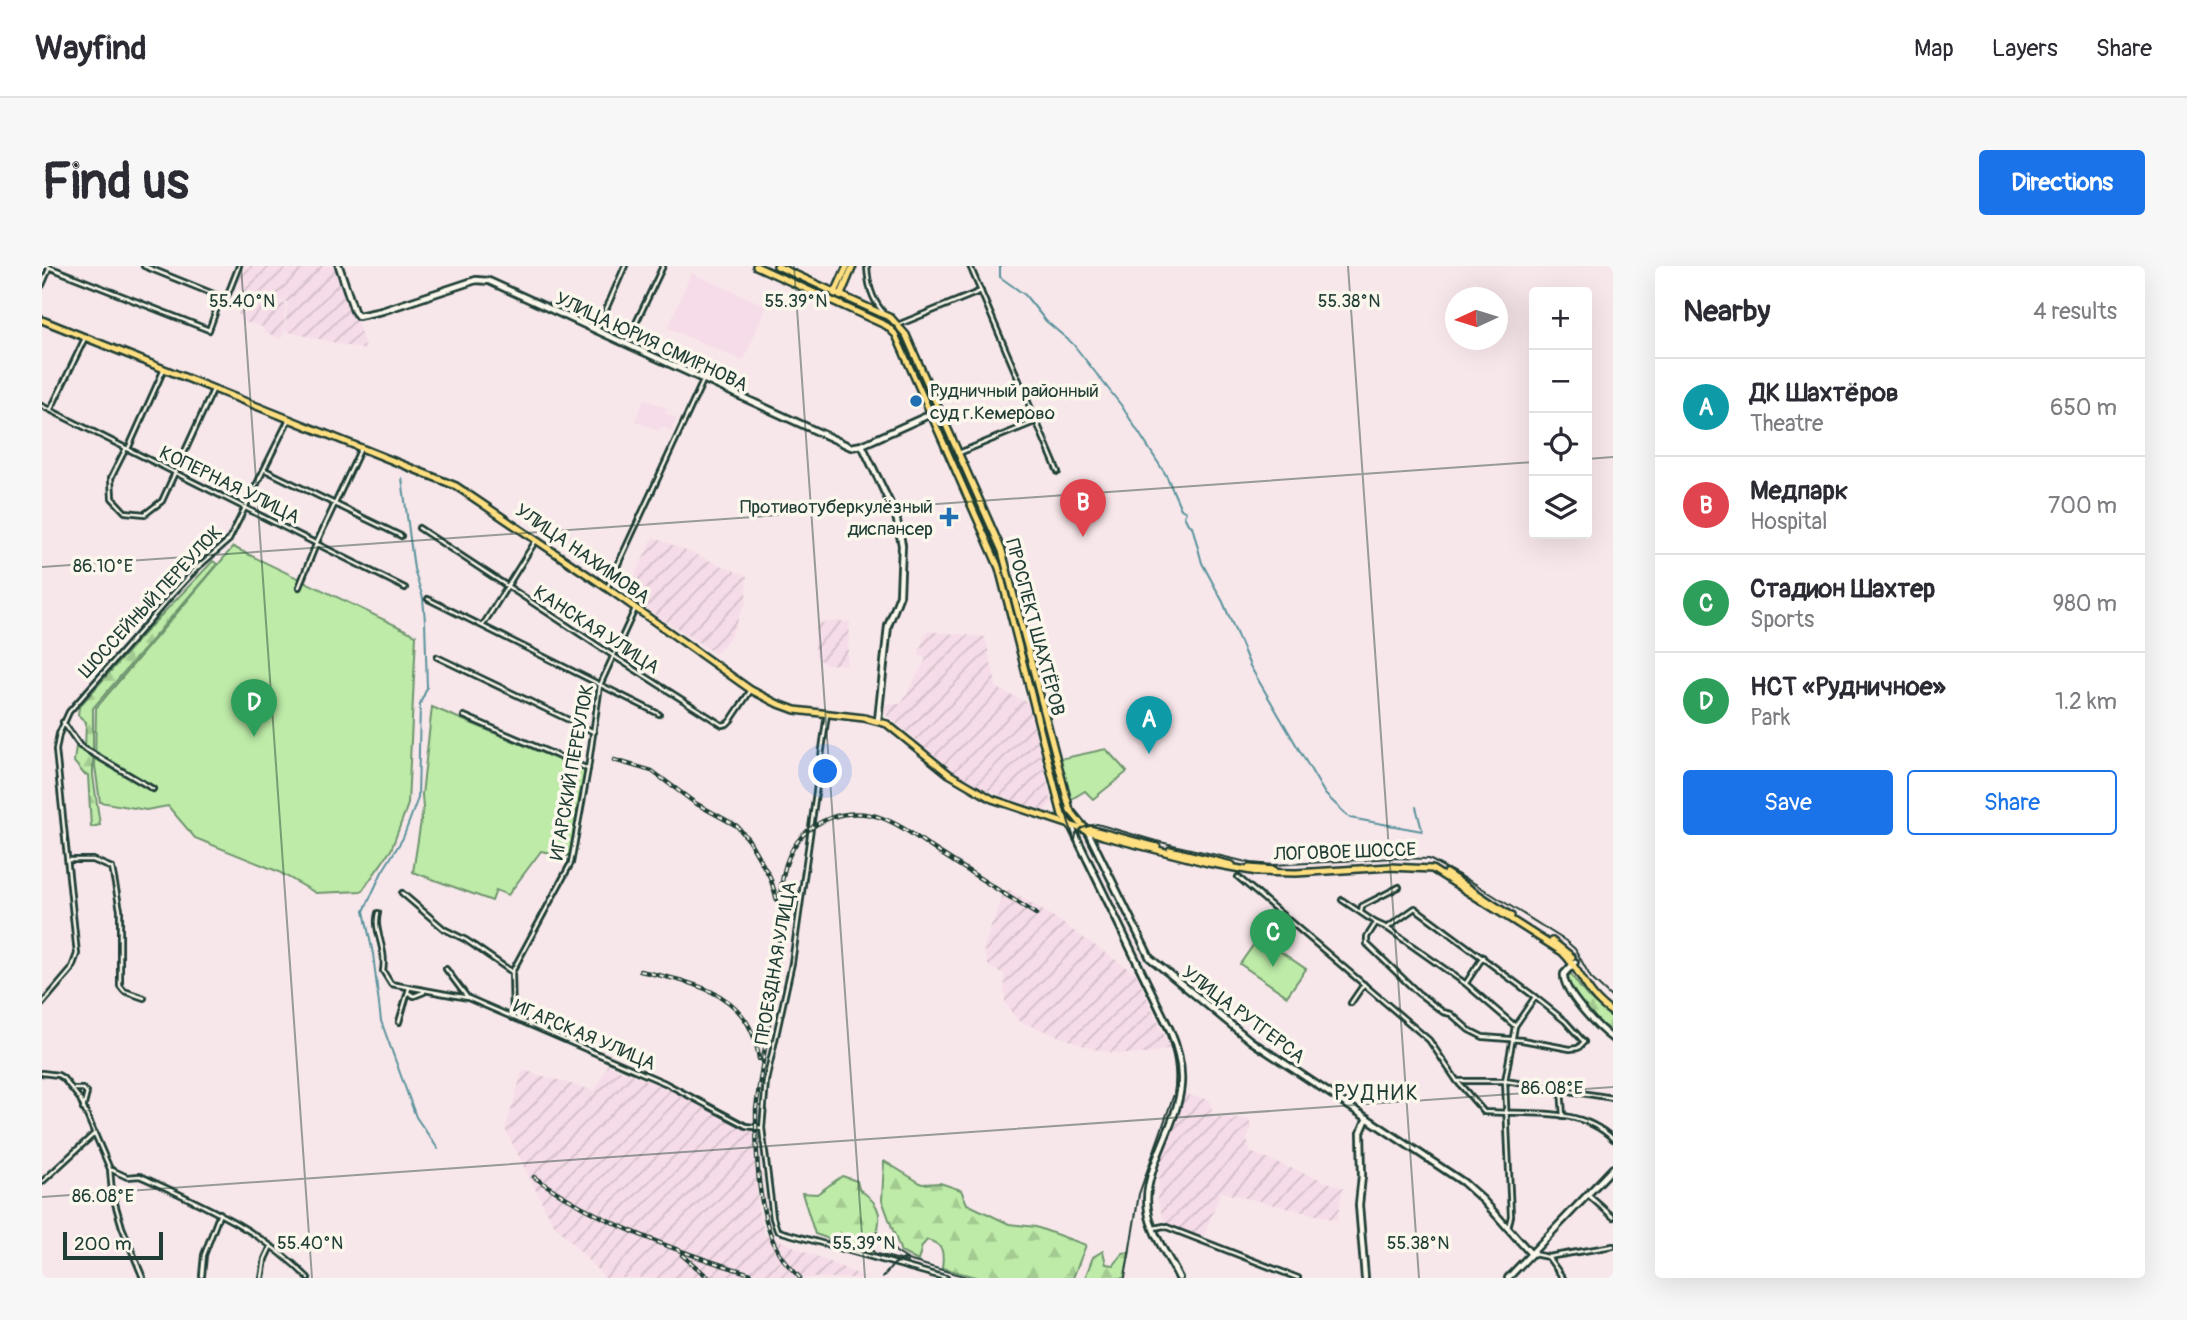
<!DOCTYPE html>
<html lang="en">
<head>
<meta charset="utf-8">
<style>
  body { margin:0; font-family:Pangolin,sans-serif; background:#f7f7f7; color:#2b2b33 }
  .controls { position:absolute; right:21px; top:21px; display:grid; overflow:hidden; border-radius:7px; box-shadow:0 7px 28px #0002 }
  .controls button { width:63px; height:63px; display:grid; place-items:center; padding:0; border:0; border-bottom:2px solid #e1e1e2; background:#fff; color:#2b2b33; font:35px sans-serif }
  .compass { position:absolute; left:1403px; top:21px; width:63px; height:63px; border-radius:50%; background:#fff; box-shadow:0 7px 28px #0002; rotate:266deg }
  .scale { position:absolute; left:21px; bottom:18px; width:100px; box-sizing:border-box; padding-left:7px; border:4px solid #1f3d34; border-top:0; font-size:19px; line-height:24px; white-space:nowrap; color:#1f3d34; -webkit-text-stroke:5px #fbf7ec; paint-order:stroke }
  .you { position:absolute; left:784px; top:506px; width:24px; height:24px; margin:-18px; border:5px solid #fff; border-radius:50%; background:#1a73e8; box-shadow:0 0 0 10px #1a73e833 }
  .badge { display:grid; place-items:center; width:46px; height:46px; border-radius:50%; background:#1a73e8; color:#fff; font-size:23px; font-weight:700 }
  .pin { position:absolute; translate:-50% -58px; filter:drop-shadow(0 2px 4px #0008) }
  .pin::after { content:''; position:absolute; top:37px; width:24px; height:21px; background:inherit; clip-path:polygon(0 0,100% 0,50% 100%) }
  .list { margin:0; padding:0; list-style:none }
  h2 { display:flex; justify-content:space-between; align-items:center; height:91px; margin:0; padding:0 28px; font-size:30px }
  h2 small { font-size:23px; font-weight:400; color:#7c7c81 }
  .list li { display:grid; grid-template-columns:46px 1fr auto; gap:21px; align-items:center; box-sizing:border-box; height:98px; padding:0 28px; border-top:2px solid #e1e1e2 }
  .list b { display:block; font-size:26px; white-space:nowrap }
  .list p { margin:0; font-size:23px; white-space:nowrap; color:#7c7c81 }
  .list em { font-size:23px; font-style:normal; color:#7c7c81 }
  .actions { display:flex; gap:14px; padding:21px 28px }
  .actions a { flex:1; padding:16px 0; border:2px solid #1a73e8; border-radius:7px; text-align:center; font-size:24px; color:#1a73e8 }
  .actions .main { background:#1a73e8; color:#fff }
  .icon { flex:none; width:38px; height:38px; fill:none; stroke:currentColor; stroke-width:2; stroke-linecap:round; stroke-linejoin:round }
  .map { position:relative; flex:none; width:1571px; height:1012px; overflow:hidden; border-radius:7px }
  header { display:flex; align-items:center; gap:42px; box-sizing:border-box; height:98px; padding:0 35px; background:#fff; border-bottom:2px solid #e1e1e2 }
  header strong { font-size:33px }
  nav { display:flex; gap:38px; margin-inline-start:auto; font-size:24px }
  .intro { display:flex; align-items:center; justify-content:space-between; box-sizing:border-box; height:168px; padding:0 42px }
  h1 { margin:0; font-size:49px }
  .button { padding:18px 32px; border-radius:7px; background:#1a73e8; color:#fff; font-size:24px; font-weight:700 }
  main { display:flex; gap:42px; padding:0 42px }
  aside { flex:1; background:#fff; border-radius:7px; box-shadow:0 7px 28px #0002 }
  .map>svg:first-child { display:block }
  .built { fill:#f6dce8 }
  .industrial { fill:url(#industrial-furrows) }
  .green { fill:#beeba8; stroke:#6e946e; stroke-width:2 }
  .forest { fill:url(#forest-firs); stroke:#6e946e; stroke-width:2 }
  .lines { fill:none; stroke-linecap:round; stroke-linejoin:round }
  .stream { stroke:#59929c; stroke-width:2 }
  .street-casing { stroke:#1f3d34; stroke-width:8 }
  .secondary-casing { stroke:#1f3d34; stroke-width:10 }
  .primary-casing { stroke:#1f3d34; stroke-width:10 }
  .street { stroke:#fbf7ec; stroke-width:2.5 }
  .secondary { stroke:#fbf7ec; stroke-width:4.5 }
  .primary { stroke:#ffdf80; stroke-width:5 }
  .tram { stroke:#1f3d34; stroke-width:2 }
  .rail-casing { stroke:#1f3d34; stroke-width:4.5 }
  .rail { stroke:#fbf7ec; stroke-width:2; stroke-dasharray:5; stroke-linecap:butt }
  .ticks { fill:none; stroke:#1f3d34; stroke-width:2; stroke-opacity:0.45 }
  .poi-dot { fill:#1f6fb2; stroke:#fbf7ec; stroke-width:2.5 }
  .labels { text-anchor:middle; stroke-width:7; stroke-linejoin:round; paint-order:stroke }
  .street-label { font-size:19px; fill:#1f3d34; stroke:#fbf7ec }
  .poi-label { font-size:19px; fill:#1f3d34; stroke:#fbf7ec; text-anchor:start }
  .neighbourhood-label { font-size:21px; letter-spacing:2px; fill:#1f3d34; stroke:#fbf7ec }
  .ticks-label { font-size:18px; text-anchor:middle; fill:#1f3d34; stroke:#fbf7ec; stroke-width:7; stroke-linejoin:round; paint-order:stroke }
</style>
</head>
<body>
<header>
<strong>Wayfind</strong>
<nav><a>Map</a><a>Layers</a><a>Share</a></nav>
</header>
<div class="intro"><h1>Find us</h1><a class="button">Directions</a></div>
<main>
<div class="map">
<svg width="1571" height="1012" viewBox="0 0 1571 1012">
  <defs>
    <pattern id="industrial-furrows" width="10" height="10" patternUnits="userSpaceOnUse" patternTransform="scale(1.75)"><rect width="10" height="10" fill="#f6dce8"/><path d="M-1 1l2-2M0 10L10 0M9 11l2-2" fill="none" stroke="#d2bec8"/></pattern>
    <pattern id="forest-firs" width="22" height="20" patternUnits="userSpaceOnUse" patternTransform="scale(1.75)"><rect width="22" height="20" fill="#beeba8"/><path d="M5 1l3.5 6h-7zM16 11l3.5 6h-7z" fill="#a3ca91"/></pattern>
  </defs>
  <rect width="100%" height="100%" fill="#f8e7ea"/>
  <filter id="ink" filterUnits="userSpaceOnUse"><feTurbulence type="fractalNoise" baseFrequency=".0143" numOctaves="2"/><feDisplacementMap in="SourceGraphic" scale="14" xChannelSelector="R" yChannelSelector="G"/><feConvolveMatrix kernelMatrix="1 2 1 2 8 2 1 2 1" color-interpolation-filters="sRGB"/></filter>
  <g filter="url(#ink)">
    <g class="built">
      <polygon points="649,7 725,40 701,95 626,62"/>
      <polygon points="602,133 625,142 623,147 635,152 629,165 619,161 617,165 593,155"/>
    </g>
    <g class="industrial">
      <polygon points="203,0 295,0 322,76 323,84 243,65 245,36 210,28 243,38 242,67 239,73 222,66 221,61 199,55 191,31 193,25 200,26 196,15"/>
      <polygon points="611,271 705,310 704,336 687,373 674,388 584,329"/>
      <polygon points="797,355 808,356 805,399 783,398 773,390 773,367 777,357"/>
      <polygon points="885,365 943,371 955,422 986,437 1010,536 1002,546 932,519 913,506 842,447 845,437 859,438 884,393 876,388"/>
      <polygon points="966,623 1010,650 1094,708 1128,782 1106,788 1079,788 1051,783 976,755 963,737 962,708 947,701 941,683 959,633"/>
      <polygon points="565,799 621,821 712,866 716,943 723,968 825,1012 563,1012 510,956 463,863 481,804 553,825"/>
      <polygon points="1142,828 1168,834 1171,850 1206,853 1210,862 1205,873 1208,886 1301,922 1295,954 1179,926 1162,970 1148,969 1122,955 1115,933 1119,895"/>
    </g>
    <g class="green">
      <polygon points="191,281 374,369 366,538 349,584 320,625 274,627 235,605 153,572 126,540 104,544 58,536 53,500 54,442"/>
      <polygon points="390,441 543,505 527,590 499,585 466,629 454,624 450,635 371,606 381,542 380,529"/>
      <polygon points="1064,483 1085,506 1051,533 1043,525 1028,534 1018,493"/>
      <polygon points="1217,671 1264,703 1245,730 1198,698"/>
    </g>
    <g class="forest">
      <polygon points="171,295 175,298 51,442 51,510 58,559 49,561 46,509 42,508 32,496 34,480 43,483 44,456 36,449 37,441 104,365"/>
      <path d="M1529,708C1542,728 1550,738 1571,750V768C1558,758 1526,726 1525,710Z"/>
      <path d="M842,895L880,918L898,917L919,924L925,938L967,958L994,961L1044,979L1031,1012H937L900,1002C902,987 902,978 885,974L880,980L876,995L859,986L840,934Z"/>
      <path d="M800,910L815,915L817,923C847,944 837,956 829,988L773,968L760,927L775,928Z"/>
      <polygon points="1061,985 1064,998 1072,999 1081,987 1088,986 1082,1012 1043,1012 1051,991"/>
    </g>
    <g class="lines">
      <g class="stream">
        <polyline points="958,0 958,11 983,29 1004,55 1031,78 1079,139 1124,209 1139,243 1144,246 1142,250 1146,258 1150,260 1160,297 1181,336 1208,400 1283,528 1308,552 1380,565"/>
        <polyline points="360,212 372,303 381,332 383,355 385,422 378,438 376,532 361,572 340,606 322,645 331,688 339,755 374,851 396,883"/>
        <polyline points="1374,541 1380,564"/>
      </g>
      <g class="street-casing">
        <g id="street">
          <polyline points="4,0 167,64 179,31 186,28 197,0"/>
          <polyline points="102,0 179,31"/>
          <path d="M825,0C826,18 829,32 841,46"/>
          <polyline points="928,0 1016,206"/>
          <polyline points="0,19 7,3"/>
          <polyline points="858,58 939,25"/>
          <polyline points="555,64 583,0"/>
          <polyline points="584,78 621,0"/>
          <polyline points="0,140 363,322"/>
          <polyline points="9,143 43,72"/>
          <polyline points="84,182 69,212 70,232 83,246 103,248 120,235 171,124"/>
          <polyline points="86,183 122,103"/>
          <polyline points="917,187 995,155"/>
          <polyline points="223,204 359,270"/>
          <polyline points="377,262 570,389 680,459 685,458 689,454 709,424"/>
          <polyline points="257,321 275,276 319,182"/>
          <polyline points="565,322 661,115"/>
          <polyline points="386,333 617,448"/>
          <polyline points="441,359 493,276"/>
          <polyline points="395,391 552,466"/>
          <polyline points="785,448 750,697 724,815 720,862 731,952 735,964 740,966 904,1012"/>
          <polyline points="422,450 546,503"/>
          <polyline points="21,456 38,480 111,523"/>
          <polyline points="26,594 51,594 70,602 78,644 78,720 82,725 102,732"/>
          <polyline points="1196,611 1387,774 1415,815 1463,815 1571,832"/>
          <polyline points="360,627 402,663 424,674 470,706"/>
          <polyline points="1300,634 1334,657 1345,662 1373,642 1493,731 1523,755 1542,776 1536,782 1528,783 1480,774 1441,771 1427,764 1409,748 1401,746 1376,727 1325,678 1325,671 1334,657"/>
          <polyline points="1319,646 1320,640 1357,621"/>
          <path d="M336,647C331,666 345,681 341,705L349,718L426,732L623,817L704,860L720,862"/>
          <polyline points="1345,662 1424,718 1473,760"/>
          <polyline points="404,703 425,731"/>
          <polyline points="1424,717 1441,691"/>
          <polyline points="367,727 372,730 382,726"/>
          <polyline points="1309,737 1322,718"/>
          <polyline points="0,738 29,704 35,688 14,484 17,468 27,446 128,331 156,301 187,274 246,155"/>
          <polyline points="471,752 470,706 529,597 546,503 558,419 593,343"/>
          <polyline points="357,756 367,722"/>
          <polyline points="0,807 16,809 21,812 38,833 68,903 70,927 80,961 101,1012"/>
          <path d="M1415,815L1442,846C1485,849 1538,840 1571,873"/>
          <polyline points="31,823 41,823 45,827 41,843"/>
          <polyline points="1519,823 1521,850"/>
          <path d="M70,904L85,911L98,910C157,937 220,964 266,1012"/>
          <polyline points="0,916 53,867"/>
          <polyline points="1545,928 1571,951"/>
          <polyline points="1112,962 1122,960 1256,1012"/>
          <polyline points="1466,962 1469,950 1463,815 1473,760 1493,731"/>
          <polyline points="1491,988 1506,991 1521,1012"/>
          <polyline points="1506,991 1571,980"/>
          <polyline points="160,1010 162,989 178,947"/>
          <polyline points="220,1012 223,993 229,980"/>
        </g>
      </g>
      <g class="secondary-casing">
        <g id="secondary">
          <polyline points="297,0 312,45 316,50 340,45 434,14 447,15 809,181 820,179 898,144"/>
          <polyline points="820,179 854,250 860,279 858,329 846,360 836,454"/>
          <path d="M1029,560L1128,764C1152,820 1133,844 1113,897C1108,912 1103,927 1106,944C1109,968 1127,991 1137,1012"/>
          <polyline points="1046,566 1108,692 1209,775 1421,916 1441,934 1489,988"/>
          <path d="M1533,696L1522,708C1520,725 1557,763 1571,773"/>
          <polyline points="1323,1012 1317,939 1320,910 1319,866 1325,852"/>
          <polyline points="1466,1012 1571,902"/>
        </g>
      </g>
      <g class="primary-casing">
        <g id="primary">
          <polyline points="714,0 845,60 854,69 957,302 1020,549 1029,560"/>
          <polyline points="735,0 849,52 864,69 960,285 1028,544 1046,566"/>
          <polyline points="792,29 805,0"/>
          <polyline points="798,31 811,0"/>
          <path d="M0,54L414,220L565,322L709,424L734,437L753,444L822,452L845,458L907,508L950,533L1061,570L1166,597L1215,606L1254,607L1348,601L1390,603L1520,686C1542,707 1541,727 1571,747"/>
          <polyline points="1047,563 1115,581"/>
          <polyline points="1128,584 1190,599"/>
          <polyline points="1207,602 1232,604"/>
          <polyline points="1404,607 1469,650"/>
          <polyline points="1510,675 1530,691"/>
        </g>
      </g>
      <use href="#street" class="street"/>
      <use href="#secondary" class="secondary"/>
      <use href="#primary" class="primary"/>
      <g class="tram">
        <path d="M724,0L848,57L854,62L958,294L1027,557L1034,578L1123,763C1131,786 1136,804 1132,828L1097,928L1083,1012"/>
        <polyline points="1033,574 1034,568 1040,562 1055,558 1114,575 1209,597 1232,599 1352,592 1387,593 1435,619 1524,675 1533,683 1549,712 1571,733"/>
        <polyline points="865,996 832,987 827,977 832,967 840,968 854,986 865,993"/>
        <polyline points="840,1012 852,998 862,993 928,1012"/>
      </g>
      <g class="rail-casing">
        <g id="rail">
          <polyline points="572,494 610,505 653,537 695,560 706,573 728,611 735,634"/>
          <path d="M598,705C652,717 709,726 717,793"/>
          <path d="M492,911C558,957 632,985 709,1008"/>
          <polyline points="640,989 667,1012"/>
          <path d="M758,1012C751,1004 742,996 737,987C715,949 714,886 714,843C720,797 728,752 735,706C742,651 723,576 788,552C804,546 824,546 840,552C860,559 878,574 895,585C928,606 961,627 994,648"/>
        </g>
      </g>
      <use href="#rail" class="rail"/>
    </g>
  </g>
  <path class="ticks" d="M199,0L270,1012M752,0L823,1012M1306,0L1377,1012M1545,193L1571,191M0,301L1492,196M0,931L1571,821"/>
  <g class="poi-dot">
    <circle cx="874" cy="135" r="7"/>
    <path d="M903.5 240.5h7v7h7v7h-7v7h-7v-7h-7v-7h7z"/>
  </g>
  <g class="labels">
    <g class="street-label">
      <text transform="translate(610 75) rotate(25)" y="7">УЛИЦА ЮРИЯ СМИРНОВА</text>
      <text transform="translate(188 218) rotate(26)" y="7">КОПЕРНАЯ УЛИЦА</text>
      <text transform="translate(541 287) rotate(35)" y="7">УЛИЦА НАХИМОВА</text>
      <text transform="translate(108 335) rotate(-47)" y="7">ШОССЕЙНЫЙ ПЕРЕУЛОК</text>
      <text transform="translate(994 361) rotate(75)" y="7">ПРОСПЕКТ ШАХТЁРОВ</text>
      <text transform="translate(555 363) rotate(33)" y="7">КАНСКАЯ УЛИЦА</text>
      <text transform="translate(529 506) rotate(-80)" y="7">ИГАРСКИЙ ПЕРЕУЛОК</text>
      <text transform="translate(1303 585) rotate(-2)" y="7">ЛОГОВОЕ ШОССЕ</text>
      <text transform="translate(733 697) rotate(-80)" y="7">ПРОЕЗДНАЯ УЛИЦА</text>
      <text transform="translate(1202 748) rotate(37)" y="7">УЛИЦА РУТГЕРСА</text>
      <text transform="translate(543 768) rotate(23)" y="7">ИГАРСКАЯ УЛИЦА</text>
    </g>
    <g class="poi-label">
      <text x="888" y="131">Рудничный районный<tspan x="888" dy="22">суд г.Кемерово</tspan></text>
      <text x="891" y="247" text-anchor="end">Противотуберкулёзный<tspan x="891" dy="22">диспансер</tspan></text>
    </g>
    <g class="neighbourhood-label">
      <text x="1335" y="834">РУДНИК</text>
    </g>
  </g>
  <g class="ticks-label">
    <text x="200" y="41">55.40°N</text>
    <text x="754" y="41">55.39°N</text>
    <text x="1307" y="41">55.38°N</text>
    <text x="61" y="306">86.10°E</text>
    <text x="1510" y="828">86.08°E</text>
    <text x="61" y="936">86.08°E</text>
    <text x="268" y="983">55.40°N</text>
    <text x="822" y="983">55.39°N</text>
    <text x="1376" y="983">55.38°N</text>
  </g>
</svg>
<div class="controls">
<button>+</button>
<button>−</button>
<button><svg class="icon" aria-label="locate" viewBox="0 0 24 24"><circle cx="12" cy="12" r="6"/><path d="M12 2v4M12 18v4M2 12h4M18 12h4"/></svg></button>
<button><svg class="icon" aria-label="layers" viewBox="0 0 24 24"><path d="M12 4l9 5-9 5-9-5zM3 14l9 5 9-5"/></svg></button>
</div>
<svg class="compass" viewBox="-18 -18 36 36"><path d="M0-13l5 13h-10z" fill="#e53935"/><path d="M0 13l5-13h-10z" fill="#7c7c81"/></svg>
<div class="scale">200 m</div>
<div class="you"></div>
<div class="pin badge" style="left:1107px;top:488px;background:#0f9aa8">A</div>
<div class="pin badge" style="left:1041px;top:271px;background:#e0444e">B</div>
<div class="pin badge" style="left:1231px;top:701px;background:#2e9e5b">C</div>
<div class="pin badge" style="left:212px;top:471px;background:#2e9e5b">D</div>
</div>
<aside>
<h2>Nearby<small>4 results</small></h2>
<ul class="list">
<li><span class="badge" style="background:#0f9aa8">A</span><div><b>ДК Шахтёров</b><p>Theatre</p></div><em>650 m</em></li>
<li><span class="badge" style="background:#e0444e">B</span><div><b>Медпарк</b><p>Hospital</p></div><em>700 m</em></li>
<li><span class="badge" style="background:#2e9e5b">C</span><div><b>Стадион Шахтер</b><p>Sports</p></div><em>980 m</em></li>
<li><span class="badge" style="background:#2e9e5b">D</span><div><b>НСТ «Рудничное»</b><p>Park</p></div><em>1.2 km</em></li>
</ul>
<div class="actions"><a class="main">Save</a><a>Share</a></div>
</aside>
</main>
</body>
</html>
